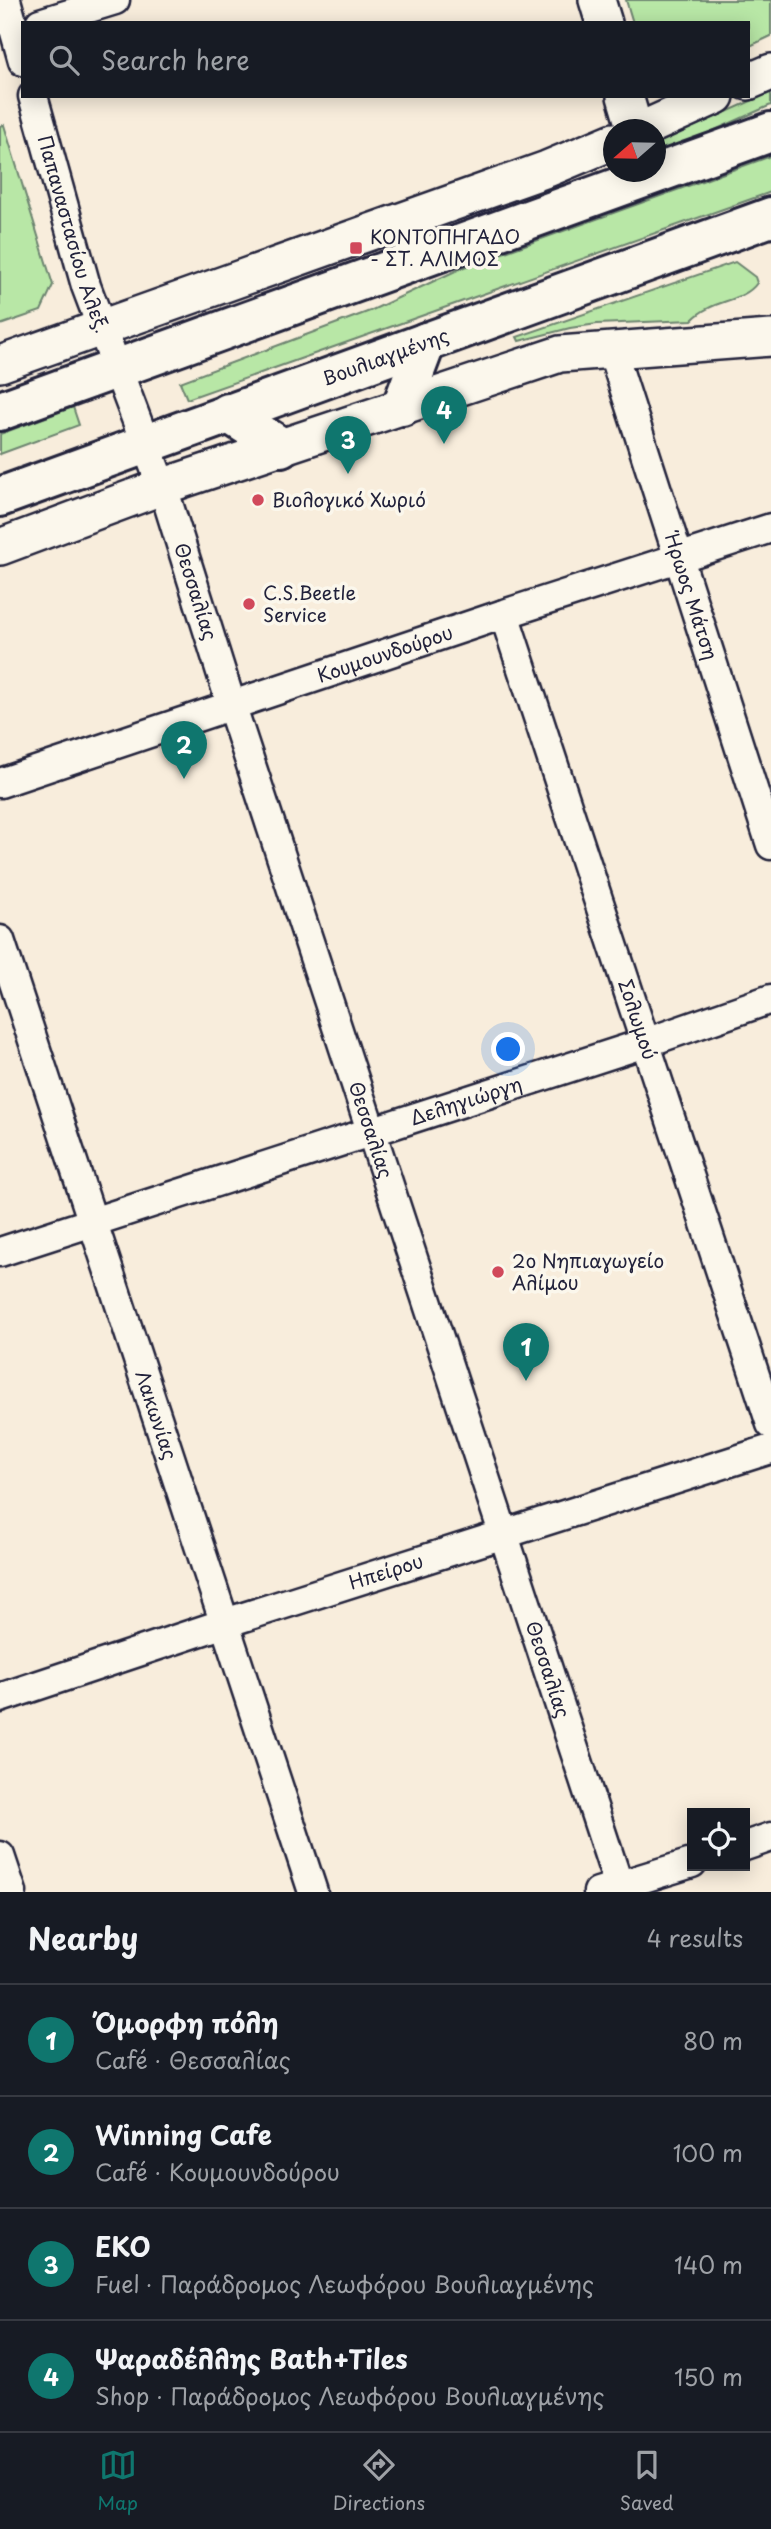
<!DOCTYPE html>
<html lang="en">
<head>
<meta charset="utf-8">
<style>
  body { margin:0; font-family:"Playpen Sans",sans-serif; background:#20242c; color:#f1f3f6 }
  .controls { position:absolute; right:21px; bottom:21px; display:grid; overflow:hidden; border-radius:0px; box-shadow:0 4px 18px #0003 }
  .controls button { width:63px; height:63px; display:grid; place-items:center; padding:0; border:0; border-bottom:2px solid #363941; background:#171b24; color:#f1f3f6; font:35px sans-serif }
  .compass { position:absolute; left:603px; top:119px; width:63px; height:63px; border-radius:50%; background:#171b24; box-shadow:0 4px 18px #0003; rotate:250deg }
  .you { position:absolute; left:509px; top:1050px; width:24px; height:24px; margin:-18px; border:5px solid #fff; border-radius:50%; background:#1a73e8; box-shadow:0 0 0 10px #1a73e833 }
  .badge { display:grid; place-items:center; width:46px; height:46px; border-radius:50%; background:#0f766e; color:#fff; font-size:23px; font-weight:700 }
  .pin { position:absolute; translate:-50% -58px; filter:drop-shadow(0 2px 4px #0008) }
  .pin::after { content:''; position:absolute; top:37px; width:24px; height:21px; background:inherit; clip-path:polygon(0 0,100% 0,50% 100%) }
  .list { margin:0; padding:0; list-style:none }
  h2 { display:flex; justify-content:space-between; align-items:center; height:91px; margin:0; padding:0 28px; font-size:30px }
  h2 small { font-size:23px; font-weight:400; color:#9ea1a6 }
  .list li { display:grid; grid-template-columns:46px 1fr auto; gap:21px; align-items:center; box-sizing:border-box; height:112px; padding:0 28px; border-top:2px solid #363941 }
  .list b { display:block; font-size:26px; white-space:nowrap }
  .list p { margin:0; font-size:23px; white-space:nowrap; color:#9ea1a6 }
  .list em { font-size:23px; font-style:normal; color:#9ea1a6 }
  .icon { flex:none; width:38px; height:38px; fill:none; stroke:currentColor; stroke-width:2; stroke-linecap:round; stroke-linejoin:round }
  .map { position:relative; flex:none; width:771px; height:1892px; overflow:hidden }
  .search { position:absolute; background:#171b24; box-shadow:0 4px 18px #0003; left:21px; right:21px; top:21px; height:77px; display:flex; align-items:center; gap:18px; box-sizing:border-box; padding:0 24px; border-radius:0px; color:#9ea1a6; font-size:26px }
  .sheet { height:539px; background:#171b24 }
  nav { display:flex; justify-content:space-around; align-items:center; box-sizing:border-box; height:98px; border-top:2px solid #363941; background:#171b24; font-size:19px; color:#9ea1a6 }
  nav a { display:grid; justify-items:center; gap:4px }
  nav .on { color:#0f766e }
  .map>svg:first-child { display:block }
  .green { fill:#b8e7a6; stroke:#6d8470; stroke-width:2 }
  .lines { fill:none; stroke-linecap:round; stroke-linejoin:round }
  .minor-casing { stroke:#22223b; stroke-width:33 }
  .tertiary-casing { stroke:#22223b; stroke-width:40 }
  .primary-casing { stroke:#22223b; stroke-width:44 }
  .minor { stroke:#fbf7ec; stroke-width:28 }
  .tertiary { stroke:#fbf7ec; stroke-width:35 }
  .primary { stroke:#fbf7ec; stroke-width:38 }
  .poi-dot { fill:#d1495b; stroke:#fbf7ec; stroke-width:2.5 }
  .labels { text-anchor:middle; stroke-width:7; stroke-linejoin:round; paint-order:stroke }
  .street-label { font-size:19px; fill:#22223b; stroke:#fbf7ec }
  .poi-label { font-size:19px; fill:#22223b; stroke:#fbf7ec; text-anchor:start }
</style>
</head>
<body>
<div class="map">
<svg width="771" height="1892" viewBox="0 0 771 1892">
  <rect width="100%" height="100%" fill="#f8eddc"/>
  <filter id="ink" filterUnits="userSpaceOnUse"><feTurbulence type="fractalNoise" baseFrequency=".0143" numOctaves="2"/><feDisplacementMap in="SourceGraphic" scale="14" xChannelSelector="R" yChannelSelector="G"/><feConvolveMatrix kernelMatrix="1 2 1 2 8 2 1 2 1" color-interpolation-filters="sRGB"/></filter>
  <g filter="url(#ink)">
    <g class="green">
      <polygon points="626,0 771,0 771,36 748,47 748,23 633,23"/>
      <polygon points="771,92 771,105 661,154 657,143"/>
      <polygon points="4,125 53,285 41,311 0,325 0,126"/>
      <polygon points="771,156 771,192 187,399 180,382 370,311 464,267"/>
      <path d="M735,262L755,277L757,283C743,303 711,299 692,320L597,324L570,328L519,341L517,337Z"/>
      <polygon points="73,407 79,425 0,454 0,434"/>
    </g>
    <g class="lines">
      <g class="minor-casing">
        <g id="minor">
          <polyline points="6,0 23,61"/>
          <polyline points="40,23 115,0"/>
          <path id="s1" d="M33,96L86,286L168,503L232,707L621,1892"/>
          <path id="s2" d="M612,350L771,845"/>
          <path id="s3" d="M504,614L771,1424"/>
          <path id="s4" d="M0,783L504,614L771,528"/>
          <path id="s5" d="M0,940L313,1892"/>
          <path id="s6" d="M0,1252L645,1043L771,999"/>
          <path id="s7" d="M0,1698L225,1623L771,1449"/>
          <polyline points="745,1846 771,1837"/>
          <polyline points="0,1856 12,1892"/>
          <polyline points="598,1892 692,1863"/>
        </g>
      </g>
      <g class="tertiary-casing">
        <g id="tertiary">
          <polyline points="597,0 604,23"/>
          <polyline points="748,82 771,72"/>
          <polyline points="625,96 635,130"/>
          <polyline points="641,130 716,96"/>
          <polyline points="0,364 547,169 614,141"/>
          <polyline points="0,547 161,487 560,354 771,338"/>
        </g>
      </g>
      <g class="primary-casing">
        <g id="primary">
          <polyline points="402,406 426,342"/>
          <polyline points="0,411 771,132"/>
          <polyline points="228,413 281,447"/>
          <path id="s8" d="M0,497L771,217"/>
        </g>
      </g>
      <use href="#minor" class="minor"/>
      <use href="#tertiary" class="tertiary"/>
      <use href="#primary" class="primary"/>
    </g>
  </g>
  <g class="poi-dot">
    <rect x="349" y="241" width="14" height="14" rx="3.5"/>
    <circle cx="258" cy="500" r="7"/>
    <circle cx="249" cy="604" r="7"/>
    <circle cx="498" cy="1272" r="7"/>
  </g>
  <g class="labels">
    <g class="street-label">
      <text dy="7" stroke="none"><textPath href="#s1" startOffset="144">Παπαναστασίου Αλεξ.</textPath></text>
      <text dy="7" stroke="none"><textPath href="#s8" startOffset="410">Βουλιαγμένης</textPath></text>
      <text dy="7" stroke="none"><textPath href="#s1" startOffset="522">Θεσσαλίας</textPath></text>
      <text dy="7" stroke="none"><textPath href="#s2" startOffset="259">Ήρωος Μάτση</textPath></text>
      <text dy="7" stroke="none"><textPath href="#s4" startOffset="406">Κουμουνδούρου</textPath></text>
      <text dy="7" stroke="none"><textPath href="#s3" startOffset="427">Σολωμού</textPath></text>
      <text dy="7" stroke="none"><textPath href="#s6" startOffset="490">Δεληγιώργη</textPath></text>
      <text dy="7" stroke="none"><textPath href="#s1" startOffset="1088">Θεσσαλίας</textPath></text>
      <text dy="7" stroke="none"><textPath href="#s5" startOffset="500">Λακωνίας</textPath></text>
      <text dy="7" stroke="none"><textPath href="#s7" startOffset="406">Ηπείρου</textPath></text>
      <text dy="7" stroke="none"><textPath href="#s1" startOffset="1656">Θεσσαλίας</textPath></text>
    </g>
    <g class="poi-label">
      <text x="370" y="244">ΚΟΝΤΟΠΗΓΑΔΟ<tspan x="370" dy="22">- ΣΤ. ΑΛΙΜΟΣ</tspan></text>
      <text x="272" y="507">Βιολογικό Χωριό</text>
      <text x="263" y="600">C.S.Beetle<tspan x="263" dy="22">Service</tspan></text>
      <text x="512" y="1268">2ο Νηπιαγωγείο<tspan x="512" dy="22">Αλίμου</tspan></text>
    </g>
  </g>
</svg>
<div class="controls">
<button><svg class="icon" aria-label="locate" viewBox="0 0 24 24"><circle cx="12" cy="12" r="6"/><path d="M12 2v4M12 18v4M2 12h4M18 12h4"/></svg></button>
</div>
<svg class="compass" viewBox="-18 -18 36 36"><path d="M0-13l5 13h-10z" fill="#e53935"/><path d="M0 13l5-13h-10z" fill="#9ea1a6"/></svg>
<div class="you"></div>
<div class="pin badge" style="left:526px;top:1381px">1</div>
<div class="pin badge" style="left:184px;top:779px">2</div>
<div class="pin badge" style="left:348px;top:474px">3</div>
<div class="pin badge" style="left:444px;top:444px">4</div>
<div class="search"><svg class="icon" aria-label="search" viewBox="0 0 24 24"><circle cx="10" cy="10" r="6"/><path d="M15 15l6 6"/></svg>Search here</div>
</div>
<section class="sheet">
<h2>Nearby<small>4 results</small></h2>
<ul class="list">
<li><span class="badge">1</span><div><b>Όμορφη πόλη</b><p>Café · Θεσσαλίας</p></div><em>80 m</em></li>
<li><span class="badge">2</span><div><b>Winning Cafe</b><p>Café · Κουμουνδούρου</p></div><em>100 m</em></li>
<li><span class="badge">3</span><div><b>EKO</b><p>Fuel · Παράδρομος Λεωφόρου Βουλιαγμένης</p></div><em>140 m</em></li>
<li><span class="badge">4</span><div><b>Ψαραδέλλης Bath+Tiles</b><p>Shop · Παράδρομος Λεωφόρου Βουλιαγμένης</p></div><em>150 m</em></li>
</ul>
</section>
<nav>
<a class="on"><svg class="icon" aria-label="map" viewBox="0 0 24 24"><path d="M3 6l6-2 6 2 6-2v14l-6 2-6-2-6 2zM9 4v14M15 6v14"/></svg>Map</a>
<a><svg class="icon" aria-label="directions" viewBox="0 0 24 24"><path d="M12 3l9 9-9 9-9-9zM9 14v-3h6M13 9l2 2-2 2"/></svg>Directions</a>
<a><svg class="icon" aria-label="saved" viewBox="0 0 24 24"><path d="M7 4h10v16l-5-4-5 4z"/></svg>Saved</a>
</nav>
</body>
</html>
